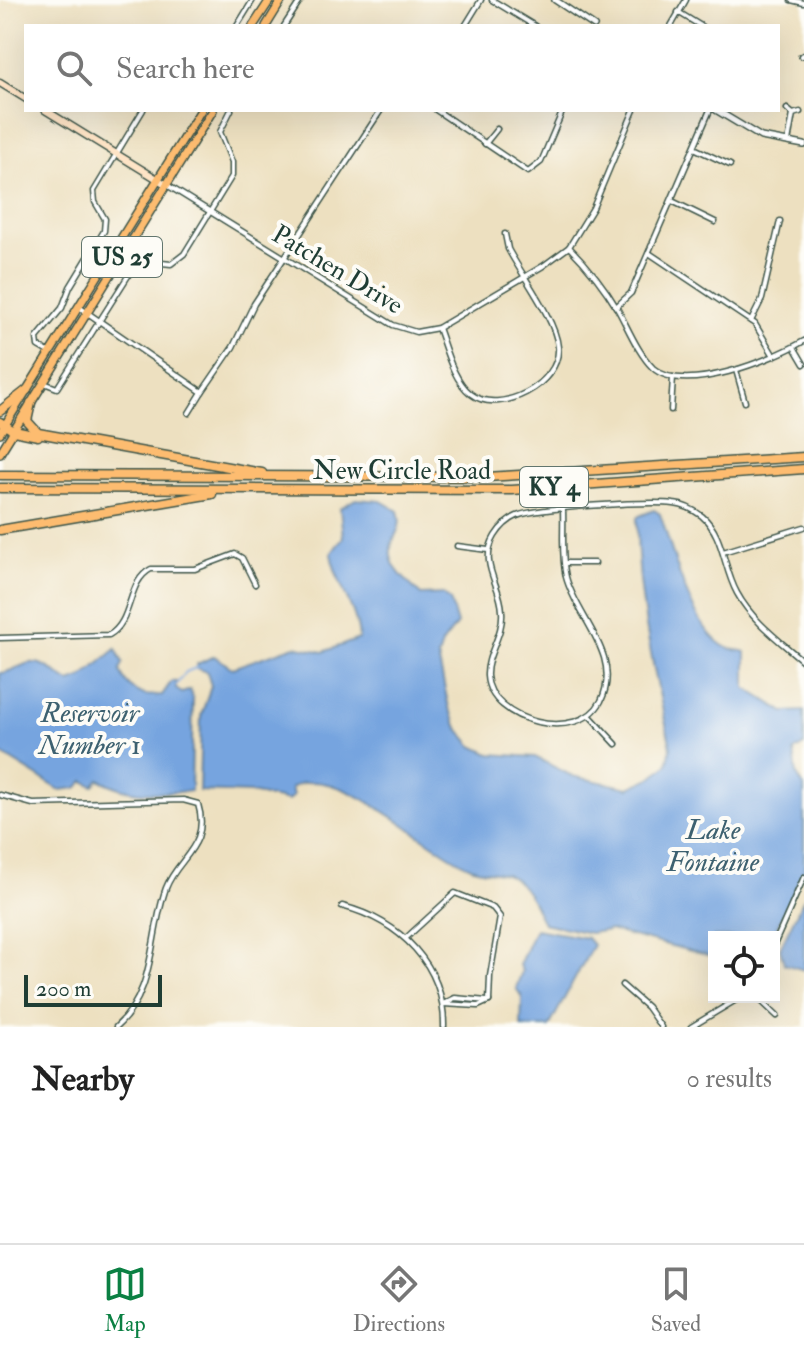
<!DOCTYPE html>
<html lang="en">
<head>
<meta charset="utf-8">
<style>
  body { margin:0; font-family:"IM FELL Double Pica",serif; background:#f6f6f6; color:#222 }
  .controls { position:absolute; right:24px; bottom:24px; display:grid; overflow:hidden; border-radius:0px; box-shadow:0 8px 32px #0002 }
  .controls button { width:72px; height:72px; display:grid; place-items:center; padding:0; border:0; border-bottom:2px solid #e0e0e0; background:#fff; color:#222; font:40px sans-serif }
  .scale { position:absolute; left:24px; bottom:20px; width:138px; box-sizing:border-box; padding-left:8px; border:4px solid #1f3d34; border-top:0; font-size:22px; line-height:28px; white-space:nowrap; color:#1f3d34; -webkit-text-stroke:6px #fdfcf7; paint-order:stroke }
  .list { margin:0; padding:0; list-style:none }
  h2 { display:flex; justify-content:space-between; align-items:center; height:104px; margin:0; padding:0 32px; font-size:34px }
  h2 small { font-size:26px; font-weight:400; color:#767676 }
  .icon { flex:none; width:44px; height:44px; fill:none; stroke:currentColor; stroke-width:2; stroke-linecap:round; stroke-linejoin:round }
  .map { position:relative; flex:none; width:804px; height:1027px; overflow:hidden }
  .search { position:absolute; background:#fff; box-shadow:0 8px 32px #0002; left:24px; right:24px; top:24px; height:88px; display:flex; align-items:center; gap:20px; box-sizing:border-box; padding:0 28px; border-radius:0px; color:#767676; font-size:30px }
  .sheet { height:216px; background:#fff }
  nav { display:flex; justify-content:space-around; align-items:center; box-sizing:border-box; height:112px; border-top:2px solid #e0e0e0; background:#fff; font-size:22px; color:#767676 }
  nav a { display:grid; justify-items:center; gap:4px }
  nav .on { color:#0b8043 }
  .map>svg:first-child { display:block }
  .water { fill:#76a4df; stroke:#4a708a; stroke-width:2 }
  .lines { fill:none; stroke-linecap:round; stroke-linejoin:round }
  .stream { stroke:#76a4df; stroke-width:2 }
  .minor-casing { stroke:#3e5549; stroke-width:7 }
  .tertiary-casing { stroke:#3e5549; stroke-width:8 }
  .secondary-casing { stroke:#3e5549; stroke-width:9 }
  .trunk-casing { stroke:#3e5549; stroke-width:10 }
  .motorway-casing { stroke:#3e5549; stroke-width:11 }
  .minor { stroke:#fff; stroke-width:4 }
  .tertiary { stroke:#fff; stroke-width:5 }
  .secondary { stroke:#fee4c6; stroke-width:6 }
  .trunk { stroke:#fdbc70; stroke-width:7 }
  .motorway { stroke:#fdbc70; stroke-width:8 }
  .labels { text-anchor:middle; stroke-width:8; stroke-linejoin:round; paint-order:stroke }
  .shield { fill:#fdfcf7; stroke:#62766e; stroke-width:2 }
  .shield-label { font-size:24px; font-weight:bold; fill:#1f3d34 }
  .street-label { font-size:26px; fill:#1f3d34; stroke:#fdfcf7 }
  .water-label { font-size:28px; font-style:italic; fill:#3d6170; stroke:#fdfcf7 }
</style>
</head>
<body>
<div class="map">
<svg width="804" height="1027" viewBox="0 0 804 1027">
  <rect width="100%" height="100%" fill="#fdfcf7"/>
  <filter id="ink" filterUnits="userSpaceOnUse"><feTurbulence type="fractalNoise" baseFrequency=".0125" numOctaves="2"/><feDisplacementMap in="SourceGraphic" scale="16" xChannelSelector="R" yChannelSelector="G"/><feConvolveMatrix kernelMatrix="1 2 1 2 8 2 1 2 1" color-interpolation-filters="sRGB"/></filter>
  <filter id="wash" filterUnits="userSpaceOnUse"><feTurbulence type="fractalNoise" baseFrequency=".006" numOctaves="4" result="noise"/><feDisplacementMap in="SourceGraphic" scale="32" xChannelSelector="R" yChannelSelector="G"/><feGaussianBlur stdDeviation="1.8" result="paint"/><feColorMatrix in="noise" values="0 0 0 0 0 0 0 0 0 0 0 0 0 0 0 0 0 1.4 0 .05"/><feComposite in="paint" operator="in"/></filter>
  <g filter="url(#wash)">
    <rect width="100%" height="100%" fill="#ede0c0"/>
    <g class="water">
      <path d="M356,499L381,501L398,511C402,525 398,529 393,541C383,564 407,581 421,595L443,594L450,600L457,624L442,644L438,657L449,708L459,730L473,746L490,754L535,757L572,776L629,788L651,778L667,765L671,747C654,671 636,596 637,517L654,510L660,514C673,551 689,622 722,645C729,650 738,650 746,652V688L784,712L804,711V745L794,751L797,775L804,787V869L772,937H714V957L609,930L590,933L543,923C535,909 530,892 517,881C504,869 487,874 471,867C427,849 335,758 291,788L293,796L288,801L250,793L199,791L201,716L211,686L207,672L198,669L197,664L214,656L232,668L295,646L323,652L359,639C357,607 336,585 331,554L343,537L340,508Z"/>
      <path d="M116,649L123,663L120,671C128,690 141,698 162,695L172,681L176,682V689L182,693L190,690L193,699L191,791C155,793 132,797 99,779L93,786L84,781L77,788L60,790L0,753V673C12,672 20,665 30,663C44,660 58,676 70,682L83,677Z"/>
      <polygon points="804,898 804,970 784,964 780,948"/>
      <polygon points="535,929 587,938 593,945 549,1027 521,1027 522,997 516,988 522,971 519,965"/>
    </g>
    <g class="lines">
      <polyline class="stream" points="176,685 186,672 198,667"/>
    </g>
  </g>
  <g filter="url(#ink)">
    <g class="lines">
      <g class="minor-casing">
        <g id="minor">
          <polyline points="492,0 535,26"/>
          <polyline points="791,0 804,3"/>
          <polyline points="678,12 701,26"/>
          <polyline points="237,26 253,0"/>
          <polyline points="284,26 301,0"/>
          <polyline points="465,26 481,0"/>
          <polyline points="671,26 686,0"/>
          <polyline points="801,56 804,55"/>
          <polyline points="787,109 793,114 800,112"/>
          <polyline points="436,110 528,172 541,162 563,110"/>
          <polyline points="788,142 793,114"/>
          <polyline points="485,144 497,129"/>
          <polyline points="694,148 730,165"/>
          <polyline points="167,185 393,325 416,332 438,328 543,266 569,247 593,208 634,110"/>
          <polyline points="672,201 715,222"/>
          <path d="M569,247C588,266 604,286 618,310C628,328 638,353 653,368C684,396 773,359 804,341"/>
          <polyline points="92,250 107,260"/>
          <polyline points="649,253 755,324 774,356"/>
          <polyline points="79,307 202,392 189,413"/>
          <polyline points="616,307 631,293 710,110"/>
          <polyline points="751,321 762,299 780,221"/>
          <path d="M438,328C446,349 453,380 471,394C499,416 561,384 558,347C556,320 521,274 508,249L505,234"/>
          <polyline points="794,347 804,364"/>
          <polyline points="50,353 38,346 37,338 62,308 70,287 104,231 105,219 95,202 94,191 143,110"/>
          <polyline points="736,370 745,402"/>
          <polyline points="44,383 57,388 135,265 144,261 171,264 184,254 232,176 232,162 220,132 231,110"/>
          <polyline points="202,392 233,347 254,304 381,110"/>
          <polyline points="671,410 673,377"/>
          <path d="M563,510C564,531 561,556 566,577C576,617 623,655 601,701C579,744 490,722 487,676C486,654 504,635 502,611C501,584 478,564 495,536C500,528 508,520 517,516C538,507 650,501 674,504C684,505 694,510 702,516C724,535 723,568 737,593C752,621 780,641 804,662"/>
          <polyline points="457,546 488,550"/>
          <polyline points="723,552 804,527"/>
          <polyline points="565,563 595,563"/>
          <path d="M0,638L109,635C134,621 126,582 151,569H195L235,554L242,558L255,584"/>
          <polyline points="590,716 616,744"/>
          <path d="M0,795L33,804L183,800L198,804C211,846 177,858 166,888C149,935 156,992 116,1027"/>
          <path d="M342,906C400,921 445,965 444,1027"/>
          <polyline points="406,938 455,893 493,908 500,917 490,976 489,1001"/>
          <polyline points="774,945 804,877"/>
          <polyline points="622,985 647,1007 661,1027"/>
          <polyline points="757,997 777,1016"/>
          <polyline points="443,1004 478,1006 489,1001"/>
          <polyline points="443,1004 455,998 487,1001"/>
          <polyline points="691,1027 741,997"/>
        </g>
      </g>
      <g class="tertiary-casing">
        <g id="tertiary">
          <polyline points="555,0 594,26"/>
          <polyline points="716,110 761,137 804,145"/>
        </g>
      </g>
      <g class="secondary-casing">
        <g id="secondary">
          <polyline points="0,83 26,99"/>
          <polyline points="45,110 167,185"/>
        </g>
      </g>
      <g class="trunk-casing">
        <g id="trunk">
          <polyline points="253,26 270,0"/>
          <polyline points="266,26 282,0"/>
          <polyline points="0,433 201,110"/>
          <polyline points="0,453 213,110"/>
        </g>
      </g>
      <g class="motorway-casing">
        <g id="motorway">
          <polyline points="31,403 27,421 38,433 262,473"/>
          <polyline points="0,411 27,390"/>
          <polyline points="0,422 14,431 38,436"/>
          <polyline points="0,475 487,477 804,457"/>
          <polyline points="0,488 512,490 804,469"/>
          <polyline points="0,530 212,494"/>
        </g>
      </g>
      <use href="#minor" class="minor"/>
      <use href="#tertiary" class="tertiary"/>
      <use href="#secondary" class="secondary"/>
      <use href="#trunk" class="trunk"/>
      <use href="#motorway" class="motorway"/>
    </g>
  </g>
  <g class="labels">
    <g class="shield">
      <rect x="82" y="237" width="80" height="40" rx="6"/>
      <rect x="520" y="467" width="68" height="40" rx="6"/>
    </g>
    <g class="shield-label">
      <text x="122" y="265">US 25</text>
      <text x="554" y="495">KY 4</text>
    </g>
    <g class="street-label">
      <text transform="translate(338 269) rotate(31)" y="9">Patchen Drive</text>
      <text x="402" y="479">New Circle Road</text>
    </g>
    <g class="water-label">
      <text x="90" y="722">Reservoir<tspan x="90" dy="32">Number 1</tspan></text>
      <text x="713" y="839">Lake<tspan x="713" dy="32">Fontaine</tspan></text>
    </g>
  </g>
</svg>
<div class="controls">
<button><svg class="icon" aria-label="locate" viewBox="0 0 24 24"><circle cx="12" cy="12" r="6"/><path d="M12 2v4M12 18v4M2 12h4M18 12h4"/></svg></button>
</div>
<div class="scale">200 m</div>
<div class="search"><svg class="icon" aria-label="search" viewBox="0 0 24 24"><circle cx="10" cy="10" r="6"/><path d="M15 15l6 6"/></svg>Search here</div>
</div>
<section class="sheet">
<h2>Nearby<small>0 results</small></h2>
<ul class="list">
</ul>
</section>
<nav>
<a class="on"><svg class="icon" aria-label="map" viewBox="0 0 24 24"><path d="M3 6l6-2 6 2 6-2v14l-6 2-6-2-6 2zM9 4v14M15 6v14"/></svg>Map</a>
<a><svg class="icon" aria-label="directions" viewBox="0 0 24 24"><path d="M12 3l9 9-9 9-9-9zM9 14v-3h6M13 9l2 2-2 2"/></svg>Directions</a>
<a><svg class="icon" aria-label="saved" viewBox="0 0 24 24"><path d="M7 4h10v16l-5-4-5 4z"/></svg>Saved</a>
</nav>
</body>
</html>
